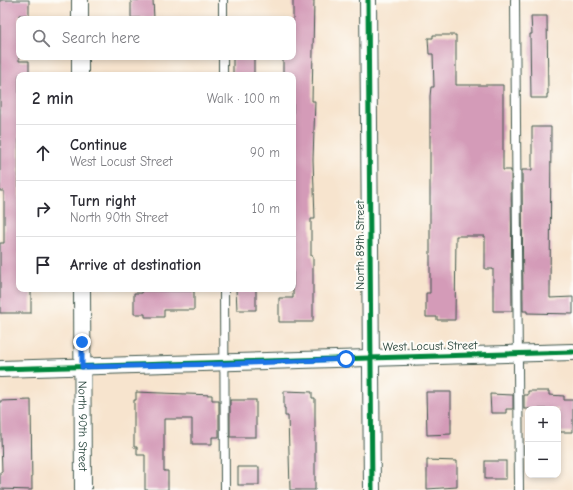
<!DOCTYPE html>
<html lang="en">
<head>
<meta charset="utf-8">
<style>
  body { margin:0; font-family:"Comic Neue",sans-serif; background:#f2f2f3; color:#2b2b33 }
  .controls { position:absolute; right:12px; bottom:12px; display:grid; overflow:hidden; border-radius:8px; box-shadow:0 2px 6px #0003 }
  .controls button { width:36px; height:36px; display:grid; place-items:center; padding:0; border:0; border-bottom:1px solid #e1e1e2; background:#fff; color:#2b2b33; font:20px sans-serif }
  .stop { position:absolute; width:12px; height:12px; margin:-9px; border:3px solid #1a73e8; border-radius:50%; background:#fff }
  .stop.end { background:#1a73e8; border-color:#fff; box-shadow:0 1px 4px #0008 }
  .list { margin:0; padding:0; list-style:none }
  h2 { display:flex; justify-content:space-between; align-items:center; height:52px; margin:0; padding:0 16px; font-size:17px }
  h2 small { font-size:13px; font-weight:400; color:#7c7c81 }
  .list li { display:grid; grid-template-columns:26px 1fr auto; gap:12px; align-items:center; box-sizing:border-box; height:56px; padding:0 16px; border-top:1px solid #e1e1e2 }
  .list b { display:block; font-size:15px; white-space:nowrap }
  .list p { margin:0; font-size:13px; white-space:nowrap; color:#7c7c81 }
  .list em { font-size:13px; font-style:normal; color:#7c7c81 }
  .icon { flex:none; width:22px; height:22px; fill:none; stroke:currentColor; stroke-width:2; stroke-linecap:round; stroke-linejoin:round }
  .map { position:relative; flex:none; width:573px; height:490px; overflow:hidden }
  .search { position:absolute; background:#fff; box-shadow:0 2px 6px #0003; left:16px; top:16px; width:280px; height:44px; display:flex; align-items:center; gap:10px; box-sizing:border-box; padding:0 14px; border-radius:8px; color:#7c7c81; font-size:15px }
  .panel { position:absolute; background:#fff; box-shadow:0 2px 6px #0003; left:16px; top:72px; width:280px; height:220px; border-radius:8px }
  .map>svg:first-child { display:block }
  .building { fill:#d49bb8 }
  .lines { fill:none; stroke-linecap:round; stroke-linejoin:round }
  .service-casing { stroke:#3f564b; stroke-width:10 }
  .minor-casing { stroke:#3f564b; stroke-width:18 }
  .service { stroke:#fff; stroke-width:8 }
  .minor { stroke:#fff; stroke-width:16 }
  .cycleway-casing { stroke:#fdfcf7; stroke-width:8 }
  .cycleway { stroke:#00873e; stroke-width:5 }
  .route { stroke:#1a73e8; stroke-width:5 }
  .labels { text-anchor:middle; stroke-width:4; stroke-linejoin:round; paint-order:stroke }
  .street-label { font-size:12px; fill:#1f3d34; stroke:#fdfcf7 }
</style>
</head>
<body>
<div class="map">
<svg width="573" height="490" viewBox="0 0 573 490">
  <rect width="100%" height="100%" fill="#fdfcf7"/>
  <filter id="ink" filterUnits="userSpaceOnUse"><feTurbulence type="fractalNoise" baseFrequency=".025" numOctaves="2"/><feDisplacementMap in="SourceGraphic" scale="8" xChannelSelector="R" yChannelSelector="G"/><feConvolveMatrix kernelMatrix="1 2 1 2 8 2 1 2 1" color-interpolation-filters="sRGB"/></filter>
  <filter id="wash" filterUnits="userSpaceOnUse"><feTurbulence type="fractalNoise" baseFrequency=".012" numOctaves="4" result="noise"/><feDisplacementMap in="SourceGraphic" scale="16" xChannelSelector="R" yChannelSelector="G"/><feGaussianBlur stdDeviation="0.9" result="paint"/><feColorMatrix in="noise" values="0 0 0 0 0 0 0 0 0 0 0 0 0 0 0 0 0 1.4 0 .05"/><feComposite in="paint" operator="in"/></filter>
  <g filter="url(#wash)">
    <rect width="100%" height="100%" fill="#f7e4ce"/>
    <g id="blocks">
      <g class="building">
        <polygon points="0,0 29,0 29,15 19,15 19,61 29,61 29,75 19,75 19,289 31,289 31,313 0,313 0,243 4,243 4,191 0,191"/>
        <polygon points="131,0 153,0 154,18 131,18"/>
        <polygon points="293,0 314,0 312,101 315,101 313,159 315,219 311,219 311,256 313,256 313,322 279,322 279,298 293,298 293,75 283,75 283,57 293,57"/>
        <polygon points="531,16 547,16 548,94 547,94 547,98 531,98 530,34 532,34"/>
        <polygon points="433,35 456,35 456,85 503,85 503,170 511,170 512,311 493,311 493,269 485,269 485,236 456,236 455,320 437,320 437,317 426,317 426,293 430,293 430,96 431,87 434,87 433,54 429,54 428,38 433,38"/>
        <rect x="233" y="57" width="21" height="18"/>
        <polygon points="532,127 551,127 550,298 573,297 573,314 527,313 527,311 523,311 522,170 532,170"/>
        <polygon points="236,289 256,289 256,310 237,310"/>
        <polygon points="142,291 194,291 194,310 164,310 164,317 145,317 145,314 134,314 134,293 142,293"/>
        <polygon points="284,391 312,392 312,398 315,398 315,490 290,490 288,416 285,416 285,408 284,408"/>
        <polygon points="528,391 549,391 549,395 564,396 564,400 573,400 573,432 558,432 558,409 524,409 524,395 528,395"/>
        <polygon points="136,392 212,395 212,400 219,400 219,437 212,437 212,444 192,444 192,419 164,419 164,471 168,471 168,490 145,490 145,455 137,455 137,447 134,447 134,400 136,400"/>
        <polygon points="426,392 451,392 451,434 427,435"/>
        <polygon points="490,394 513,395 513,409 506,409 506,413 491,413"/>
        <polygon points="31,400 32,490 0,489 0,472 2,472 0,401"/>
        <rect x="230" y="400" width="26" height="37"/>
        <polygon points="427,460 457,461 457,487 427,489"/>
        <rect x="485" y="461" width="21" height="18"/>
        <rect x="238" y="467" width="21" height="18"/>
      </g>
    </g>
  </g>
  <g filter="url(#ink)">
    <use href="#blocks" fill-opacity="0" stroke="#3f564b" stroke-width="1"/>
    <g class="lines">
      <g class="service-casing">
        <g id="service">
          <polyline points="223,0 223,19"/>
          <polyline points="515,0 519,490"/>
          <polyline points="223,57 223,75"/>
          <polyline points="224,289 225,490"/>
        </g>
      </g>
      <g class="minor-casing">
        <g id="minor">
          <polyline points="80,0 80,19"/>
          <polyline points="368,0 372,490"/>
          <polyline points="80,57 80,75"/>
          <path id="s1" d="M82,289L83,490"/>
          <path d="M0,369C191,364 382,359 573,352"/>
        </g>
      </g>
      <use href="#service" class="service"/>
      <use href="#minor" class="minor"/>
      <g class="cycleway-casing">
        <g id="cycleway">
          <polyline points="368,0 372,490"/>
          <path d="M0,369C191,364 382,359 573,352"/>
        </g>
      </g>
      <use href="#cycleway" class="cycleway"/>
    </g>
  </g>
  <g class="lines" filter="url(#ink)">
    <polyline class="route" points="82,342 82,367 225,364 346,359"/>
  </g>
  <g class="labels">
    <g class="street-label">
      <text transform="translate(360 245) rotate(-90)" y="4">North 89th Street</text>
      <text transform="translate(430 346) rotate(-1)" y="4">West Locust Street</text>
      <text dy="4" stroke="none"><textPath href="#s1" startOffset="137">North 90th Street</textPath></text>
    </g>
  </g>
</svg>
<div class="controls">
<button>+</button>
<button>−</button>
</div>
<div class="stop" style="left:346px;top:359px"></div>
<div class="stop end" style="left:82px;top:342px"></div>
<div class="search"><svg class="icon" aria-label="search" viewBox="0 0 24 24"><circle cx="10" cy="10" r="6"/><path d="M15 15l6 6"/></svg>Search here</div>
<section class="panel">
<h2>2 min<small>Walk · 100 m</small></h2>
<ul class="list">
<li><svg class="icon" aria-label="ahead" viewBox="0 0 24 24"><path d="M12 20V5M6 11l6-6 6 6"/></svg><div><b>Continue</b><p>West Locust Street</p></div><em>90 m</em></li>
<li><svg class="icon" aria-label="right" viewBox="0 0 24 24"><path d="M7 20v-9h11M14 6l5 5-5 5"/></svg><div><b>Turn right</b><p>North 90th Street</p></div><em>10 m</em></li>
<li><svg class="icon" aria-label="arrive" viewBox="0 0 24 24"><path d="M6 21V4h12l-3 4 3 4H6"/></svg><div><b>Arrive at destination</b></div></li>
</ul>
</section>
</div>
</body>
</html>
